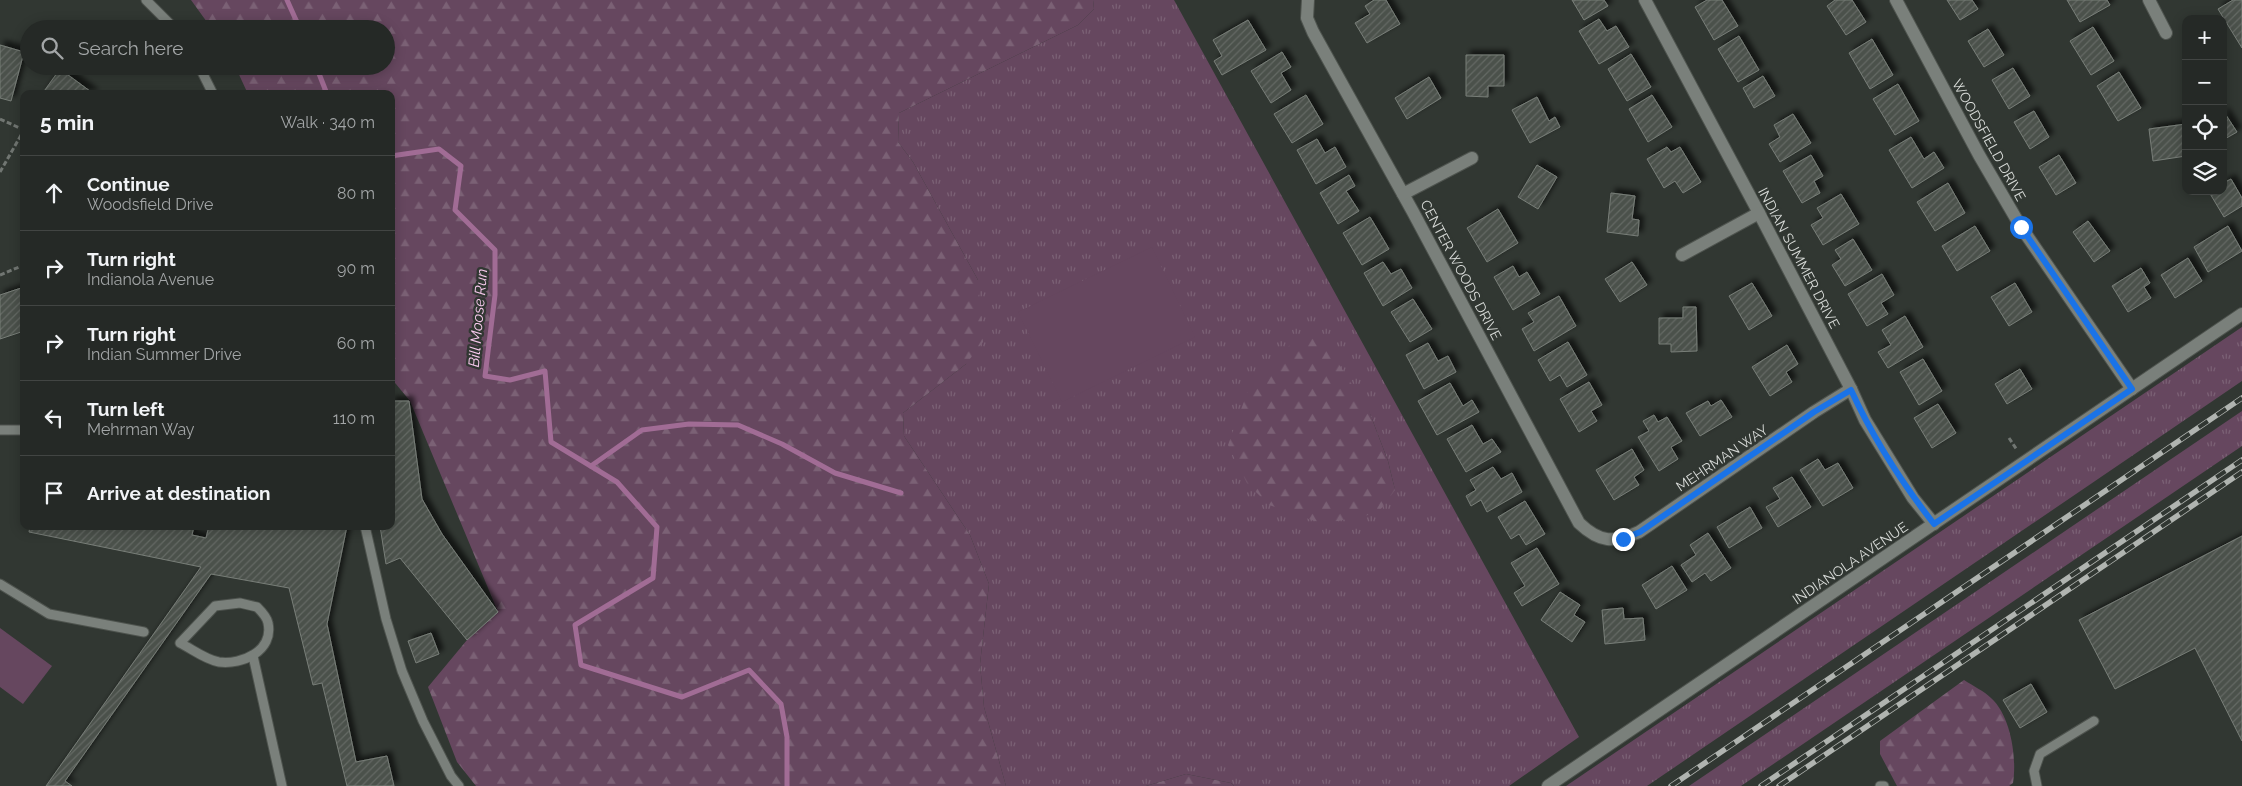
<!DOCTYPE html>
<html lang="en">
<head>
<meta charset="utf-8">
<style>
  body { margin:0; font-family:Raleway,sans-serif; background:#313532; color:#f1f3f6 }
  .controls { position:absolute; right:15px; top:15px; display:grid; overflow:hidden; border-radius:10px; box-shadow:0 2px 12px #0003 }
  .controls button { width:45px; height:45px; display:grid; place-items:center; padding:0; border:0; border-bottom:1px solid #424543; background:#252926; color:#f1f3f6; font:25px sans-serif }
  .stop { position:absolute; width:15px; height:15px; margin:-11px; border:4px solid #1a73e8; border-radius:50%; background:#fff }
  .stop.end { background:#1a73e8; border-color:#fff; box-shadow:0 1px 5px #0008 }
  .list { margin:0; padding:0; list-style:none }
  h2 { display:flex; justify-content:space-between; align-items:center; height:65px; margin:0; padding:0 20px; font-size:21px }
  h2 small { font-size:16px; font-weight:400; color:#a3a6a7 }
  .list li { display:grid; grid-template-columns:32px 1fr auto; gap:15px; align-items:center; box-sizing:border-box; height:75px; padding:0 20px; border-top:1px solid #424543 }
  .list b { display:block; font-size:19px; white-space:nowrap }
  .list p { margin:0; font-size:16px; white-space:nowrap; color:#a3a6a7 }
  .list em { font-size:16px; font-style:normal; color:#a3a6a7 }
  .icon { flex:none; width:28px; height:28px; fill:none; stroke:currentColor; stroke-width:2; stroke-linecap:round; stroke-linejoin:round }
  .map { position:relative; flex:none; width:2242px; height:786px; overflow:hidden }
  .search { position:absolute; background:#252926; box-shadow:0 2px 12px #0003; left:20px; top:20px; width:375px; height:55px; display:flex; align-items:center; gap:12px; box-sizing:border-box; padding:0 18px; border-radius:28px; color:#a3a6a7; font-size:19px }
  .panel { position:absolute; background:#252926; box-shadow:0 2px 12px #0003; left:20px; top:90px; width:375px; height:440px; border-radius:10px }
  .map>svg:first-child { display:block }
  .grass { fill:url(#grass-tufts); fill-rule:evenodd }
  .forest { fill:url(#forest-firs) }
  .garden { fill:#66475f }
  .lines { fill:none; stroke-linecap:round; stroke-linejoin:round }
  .stream { stroke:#a16c95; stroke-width:5 }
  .building { fill:url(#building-hatch); stroke:#787e78; filter:url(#shadow) }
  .service-casing { stroke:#4e534e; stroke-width:11 }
  .minor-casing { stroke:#4e534e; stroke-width:14 }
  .secondary-casing { stroke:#4e534e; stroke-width:14 }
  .path { stroke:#717672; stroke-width:3; stroke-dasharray:5 2.5; stroke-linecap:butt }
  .service { stroke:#7a807b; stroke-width:9 }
  .minor { stroke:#7a807b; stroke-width:12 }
  .secondary { stroke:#7a807b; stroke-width:12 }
  .rail-casing { stroke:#b0b4b0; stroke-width:5.5 }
  .rail { stroke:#313732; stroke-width:4; stroke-dasharray:11; stroke-linecap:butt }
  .route { stroke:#1a73e8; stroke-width:6 }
  .labels { text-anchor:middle; stroke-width:5; stroke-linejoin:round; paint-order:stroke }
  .street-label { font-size:14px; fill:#d8dbd8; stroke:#313732 }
  .water-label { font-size:15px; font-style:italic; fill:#fbccf0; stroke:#313732 }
</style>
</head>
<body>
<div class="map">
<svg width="2242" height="786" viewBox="0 0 2242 786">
  <defs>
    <pattern id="grass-tufts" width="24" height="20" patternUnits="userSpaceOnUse" patternTransform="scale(1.25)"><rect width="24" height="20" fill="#66475f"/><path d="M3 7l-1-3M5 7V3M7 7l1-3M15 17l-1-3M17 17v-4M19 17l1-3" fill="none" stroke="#7b6175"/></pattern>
    <pattern id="forest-firs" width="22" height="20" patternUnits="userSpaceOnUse" patternTransform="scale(1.25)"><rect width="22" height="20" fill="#66475f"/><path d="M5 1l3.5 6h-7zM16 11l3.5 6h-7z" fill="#7b6175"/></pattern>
    <pattern id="building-hatch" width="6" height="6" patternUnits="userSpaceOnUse" patternTransform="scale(1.25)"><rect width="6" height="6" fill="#4b514b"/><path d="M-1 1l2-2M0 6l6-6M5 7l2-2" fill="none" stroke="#646964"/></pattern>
    <filter id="shadow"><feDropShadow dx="4.5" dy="-4.5" stdDeviation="2.5" flood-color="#0009"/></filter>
  </defs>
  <rect width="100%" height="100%" fill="#313732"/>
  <g class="grass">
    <path d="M1093,0H1174L1579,737L1509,786H1234L1231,783L1186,774L1146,786H1006L984,707L980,664L989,584L970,535L904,436L903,413L966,364L978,280L913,162L898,142L899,113L1078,25L1094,9ZM1369,411L1388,461L1395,490Z"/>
    <polygon points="2242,327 2242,381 1647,786 1566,786"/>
    <polygon points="2242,411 2242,446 1741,786 1689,786"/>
  </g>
  <g class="forest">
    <polygon points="191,0 1093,0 1094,9 1078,25 899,113 898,142 913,162 978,280 983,342 966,364 903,413 904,436 970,535 989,584 980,664 984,707 1006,786 476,786 457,762 428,687 467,640 498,612 410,401 391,378 391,94 248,94 235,66 386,66 386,29 212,29"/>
    <polygon points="1299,336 1322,338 1369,411 1388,461 1395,490 1378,513 1323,524 1269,505 1247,483 1228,445 1250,385"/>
    <path d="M1964,680C1973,686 1984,691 1991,698C2011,716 2017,758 2013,783L2009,786H1897L1880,754V741Z"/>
    <polygon points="1186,774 1231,783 1234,786 1146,786"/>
  </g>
  <g class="garden">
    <polygon points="1152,247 1195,337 1062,402 1018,312"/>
    <polygon points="0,628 52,666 23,704 0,687"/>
  </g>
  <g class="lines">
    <g class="stream">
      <polyline points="287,0 300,29"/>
      <polyline points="316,66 327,94"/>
      <polyline points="391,156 439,149 461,166 455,210 495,250 495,295 485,376 510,380 545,371 551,442 617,482 657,527 653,578 575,625 581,665 682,697 749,670 781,704 787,737 787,786"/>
      <polyline points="591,466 642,430 689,424 738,425 782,444 835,473 901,493"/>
    </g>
  </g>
  <g class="building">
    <polygon points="1374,0 1386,0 1400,24 1367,43 1355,23 1370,14 1365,6"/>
    <polygon points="1572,0 1604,0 1608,6 1584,20"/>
    <polygon points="1707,0 1722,0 1738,26 1714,40 1695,7"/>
    <polygon points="1835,0 1852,0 1866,22 1846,35 1827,6"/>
    <polygon points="1947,0 1972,0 1978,9 1960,20"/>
    <polygon points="2067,0 2107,0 2110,5 2080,22"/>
    <polygon points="2233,0 2242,0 2242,48 2218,9"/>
    <polygon points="1599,19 1607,31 1616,26 1629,47 1599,64 1579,31"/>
    <polygon points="1248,20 1266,50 1222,75 1214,61 1222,56 1213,40"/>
    <polygon points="2093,27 2114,61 2091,75 2070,41"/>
    <polygon points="1988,29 2004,55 1984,67 1968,41"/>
    <polygon points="1739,36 1759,70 1738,82 1718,49"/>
    <polygon points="1872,39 1893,75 1870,89 1849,53"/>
    <polygon points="0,45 24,52 11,101 0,98"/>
    <polygon points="1282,52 1291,67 1281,73 1291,90 1271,103 1251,71"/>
    <polygon points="1631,54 1651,87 1627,101 1608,69"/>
    <polygon points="1466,55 1504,55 1504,86 1488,86 1488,97 1466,96"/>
    <polygon points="2013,68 2030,96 2009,109 1992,80"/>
    <polygon points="60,69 94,94 42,94"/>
    <polygon points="2119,72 2141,108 2118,121 2097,86"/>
    <polygon points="1763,76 1775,96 1754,108 1743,88"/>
    <polygon points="1429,77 1441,98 1407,119 1395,98"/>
    <polygon points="1898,84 1919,121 1895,135 1873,99"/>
    <polygon points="1306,95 1323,124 1292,143 1274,114"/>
    <polygon points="1652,95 1672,127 1648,142 1629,109"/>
    <polygon points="1537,97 1549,121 1555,117 1560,127 1530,143 1512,110"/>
    <polygon points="2034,111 2049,137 2030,149 2014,122"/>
    <polygon points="2224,112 2237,132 2223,140 2223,113"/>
    <polygon points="1793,114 1811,143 1780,162 1769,144 1780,137 1774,125"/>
    <polygon points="2186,124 2186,156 2153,161 2149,129"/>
    <polygon points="1911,137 1924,159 1934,152 1944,168 1912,188 1889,150"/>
    <polygon points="1317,139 1325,153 1335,147 1346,167 1316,184 1297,150"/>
    <polygon points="1667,147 1671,152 1680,147 1701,182 1683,193 1675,181 1664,188 1647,159"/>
    <polygon points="1811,155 1823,176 1814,181 1820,193 1802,203 1783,171"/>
    <polygon points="2059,155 2076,183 2056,195 2039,167"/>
    <polygon points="1537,165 1557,177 1538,209 1518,197"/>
    <polygon points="1349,175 1355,186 1346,191 1359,211 1338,224 1320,193"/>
    <polygon points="2231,179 2242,198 2242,206 2224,217 2209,192 2223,191 2223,183"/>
    <polygon points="1948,183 1965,213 1935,231 1917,202"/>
    <polygon points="1611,193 1635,196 1632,219 1639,220 1638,236 1607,232"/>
    <polygon points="1841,194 1859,224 1823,245 1811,225 1823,218 1817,208"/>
    <polygon points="1498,209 1518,243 1487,262 1467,228"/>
    <polygon points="1370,217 1389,249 1362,265 1343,233"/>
    <polygon points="2088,221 2110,251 2094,262 2073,232"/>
    <polygon points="1975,226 1990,251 1957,271 1942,246"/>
    <polygon points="2228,226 2242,251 2208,272 2194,247"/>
    <polygon points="1853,239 1872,270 1845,286 1832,265 1841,259 1835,250"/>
    <polygon points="2188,258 2202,281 2175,298 2161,275"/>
    <polygon points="1383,262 1391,274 1401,269 1412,288 1383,306 1364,273"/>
    <polygon points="1632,262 1647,285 1620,302 1605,279"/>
    <polygon points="1513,266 1519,277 1527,272 1540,294 1513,310 1494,277"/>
    <polygon points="2141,268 2150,283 2144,287 2151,298 2128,312 2112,286"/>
    <polygon points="1882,274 1894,295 1881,303 1888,314 1867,326 1848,294"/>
    <polygon points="1752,283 1772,316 1749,330 1729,296"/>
    <polygon points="2015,283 2032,312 2009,326 1991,297"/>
    <polygon points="24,287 24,331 0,339 0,295"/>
    <polygon points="1559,296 1576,326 1534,351 1522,329 1534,322 1528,313"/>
    <polygon points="1413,299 1432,329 1410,342 1391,312"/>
    <polygon points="1683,307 1696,307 1697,351 1671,352 1671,344 1659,344 1659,318 1683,318"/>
    <polygon points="1905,316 1923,347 1888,368 1878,352 1891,345 1882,330"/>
    <polygon points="1568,342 1587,375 1567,387 1560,375 1550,381 1538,360"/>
    <polygon points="1428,343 1438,361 1448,356 1456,372 1424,389 1406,355"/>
    <polygon points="1787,345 1798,364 1786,372 1792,382 1770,396 1752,367"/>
    <polygon points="1923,359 1942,391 1919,405 1900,372"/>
    <polygon points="2020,369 2032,389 2007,404 1995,384"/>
    <polygon points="1589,382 1602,405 1591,411 1597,421 1579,432 1560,399"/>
    <polygon points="1450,383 1463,406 1472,400 1479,412 1437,435 1418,401"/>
    <polygon points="1721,400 1732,417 1700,436 1686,413 1708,401 1711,406"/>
    <polygon points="391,401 409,401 422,499 442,534 498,612 467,640 400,558 386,564 380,526 391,526"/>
    <polygon points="1938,404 1956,433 1932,448 1914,418"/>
    <polygon points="1654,415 1658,422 1667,417 1682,441 1671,447 1678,459 1659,471 1638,437 1649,431 1643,421"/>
    <polygon points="1472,425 1483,444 1492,439 1501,452 1466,472 1447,439"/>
    <polygon points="1632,449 1644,470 1634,477 1639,485 1614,500 1596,470"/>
    <polygon points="1818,459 1825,470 1838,463 1853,488 1823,506 1800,470"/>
    <polygon points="1493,467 1501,479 1512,473 1522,492 1487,512 1481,500 1471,506 1466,496 1476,490 1470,480"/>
    <polygon points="1792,477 1811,507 1778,527 1766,507 1780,499 1773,488"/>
    <polygon points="1525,501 1545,534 1526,545 1519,534 1511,539 1498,517"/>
    <polygon points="1750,507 1762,528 1729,548 1717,527"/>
    <polygon points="30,526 194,526 192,535 206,538 209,526 347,526 327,624 356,762 387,756 394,786 347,786 322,683 313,685 289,588 211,574 65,781 72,786 46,786 201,567 29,532"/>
    <polygon points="1708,533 1731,568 1711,581 1705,573 1692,582 1681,565 1696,555 1690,545"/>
    <polygon points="2242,536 2242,741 2195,648 2115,689 2079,620"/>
    <polygon points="1537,548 1559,584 1522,606 1514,593 1525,586 1511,563"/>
    <polygon points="1672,566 1687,590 1656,609 1642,585"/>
    <polygon points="1560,592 1580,605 1574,615 1585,622 1572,642 1541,620"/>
    <polygon points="1623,608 1624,619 1643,618 1645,640 1605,644 1602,610"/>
    <polygon points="431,633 439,654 416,663 408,641"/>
    <polygon points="2031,684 2047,712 2020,728 2003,700"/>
  </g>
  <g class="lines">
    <g class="service-casing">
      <g id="service">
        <polyline points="146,0 175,29"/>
        <polyline points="199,66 213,94"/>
        <polyline points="0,430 24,430"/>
        <polyline points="365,526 386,619 402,671 423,721 451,776 459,786"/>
        <polyline points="0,584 49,614 144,632"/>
        <path d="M240,603L257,607C261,611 267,617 268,623C274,651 242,665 219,662C206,660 192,649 180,643L215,606Z"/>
        <polyline points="253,656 282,786"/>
        <polyline points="1880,786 1884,786"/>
        <polyline points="2037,786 2034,771 2040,754 2094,721"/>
      </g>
    </g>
    <g class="minor-casing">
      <g id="minor">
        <path d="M1308,0L1307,18L1313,32L1413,212L1579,523C1600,543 1614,543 1639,532L1814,412L1851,389"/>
        <polyline points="1645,0 1759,213 1851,389 1865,420 1913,498 1934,524"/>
        <polyline points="1896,0 1979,155 2021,227 2132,389"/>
        <polyline points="2149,0 2166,33"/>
        <polyline points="1403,194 1472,158"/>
        <polyline points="1682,255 1759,213"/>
      </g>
    </g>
    <g class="secondary-casing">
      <polyline id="secondary" points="1548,786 2242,314"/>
    </g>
    <g class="path">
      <polyline points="0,119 24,130"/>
      <polyline points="0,172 24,130"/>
      <polyline points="0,275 24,265"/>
      <polyline points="2009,438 2017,450"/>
    </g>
    <use href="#service" class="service"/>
    <use href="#minor" class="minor"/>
    <use href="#secondary" class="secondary"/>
    <g class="rail-casing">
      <g id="rail">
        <polyline points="1671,786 2242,398"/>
        <polyline points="1761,786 2242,460"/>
        <polyline points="1779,786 2242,472"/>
      </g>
    </g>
    <use href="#rail" class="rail"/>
  </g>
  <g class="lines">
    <path class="route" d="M1623,539L1640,532L1814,412L1851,390C1873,438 1902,483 1934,524L2132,389L2021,227"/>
  </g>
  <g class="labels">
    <g class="street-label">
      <text transform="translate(1989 140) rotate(61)" y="5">WOODSFIELD DRIVE</text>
      <text transform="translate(1799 258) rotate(62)" y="5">INDIAN SUMMER DRIVE</text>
      <text transform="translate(1461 270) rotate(62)" y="5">CENTER WOODS DRIVE</text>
      <text transform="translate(1722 458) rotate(-34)" y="5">MEHRMAN WAY</text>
      <text transform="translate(1850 563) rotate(-34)" y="5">INDIANOLA AVENUE</text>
    </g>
    <g class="water-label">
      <text transform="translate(478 318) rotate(-85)" y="5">Bill Moose Run</text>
    </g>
  </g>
</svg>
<div class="controls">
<button>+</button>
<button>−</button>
<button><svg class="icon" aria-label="locate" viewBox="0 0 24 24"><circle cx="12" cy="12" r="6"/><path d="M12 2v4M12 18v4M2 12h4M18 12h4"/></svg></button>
<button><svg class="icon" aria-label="layers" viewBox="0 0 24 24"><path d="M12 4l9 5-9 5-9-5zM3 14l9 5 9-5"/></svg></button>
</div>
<div class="stop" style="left:2021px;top:227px"></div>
<div class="stop end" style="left:1623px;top:539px"></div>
<div class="search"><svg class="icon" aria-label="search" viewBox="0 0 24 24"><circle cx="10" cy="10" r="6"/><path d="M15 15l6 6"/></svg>Search here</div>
<section class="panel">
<h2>5 min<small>Walk · 340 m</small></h2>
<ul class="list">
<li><svg class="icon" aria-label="ahead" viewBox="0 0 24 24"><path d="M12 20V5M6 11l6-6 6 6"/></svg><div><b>Continue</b><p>Woodsfield Drive</p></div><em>80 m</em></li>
<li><svg class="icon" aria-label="right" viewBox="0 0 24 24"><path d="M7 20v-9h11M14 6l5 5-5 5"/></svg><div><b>Turn right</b><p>Indianola Avenue</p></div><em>90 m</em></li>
<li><svg class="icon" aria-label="right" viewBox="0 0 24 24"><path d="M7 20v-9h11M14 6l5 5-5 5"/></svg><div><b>Turn right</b><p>Indian Summer Drive</p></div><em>60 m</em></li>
<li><svg class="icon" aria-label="left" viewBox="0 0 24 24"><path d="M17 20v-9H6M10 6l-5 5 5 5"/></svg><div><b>Turn left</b><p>Mehrman Way</p></div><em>110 m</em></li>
<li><svg class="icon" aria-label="arrive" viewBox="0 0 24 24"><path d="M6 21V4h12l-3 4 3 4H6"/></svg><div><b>Arrive at destination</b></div></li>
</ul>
</section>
</div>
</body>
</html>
